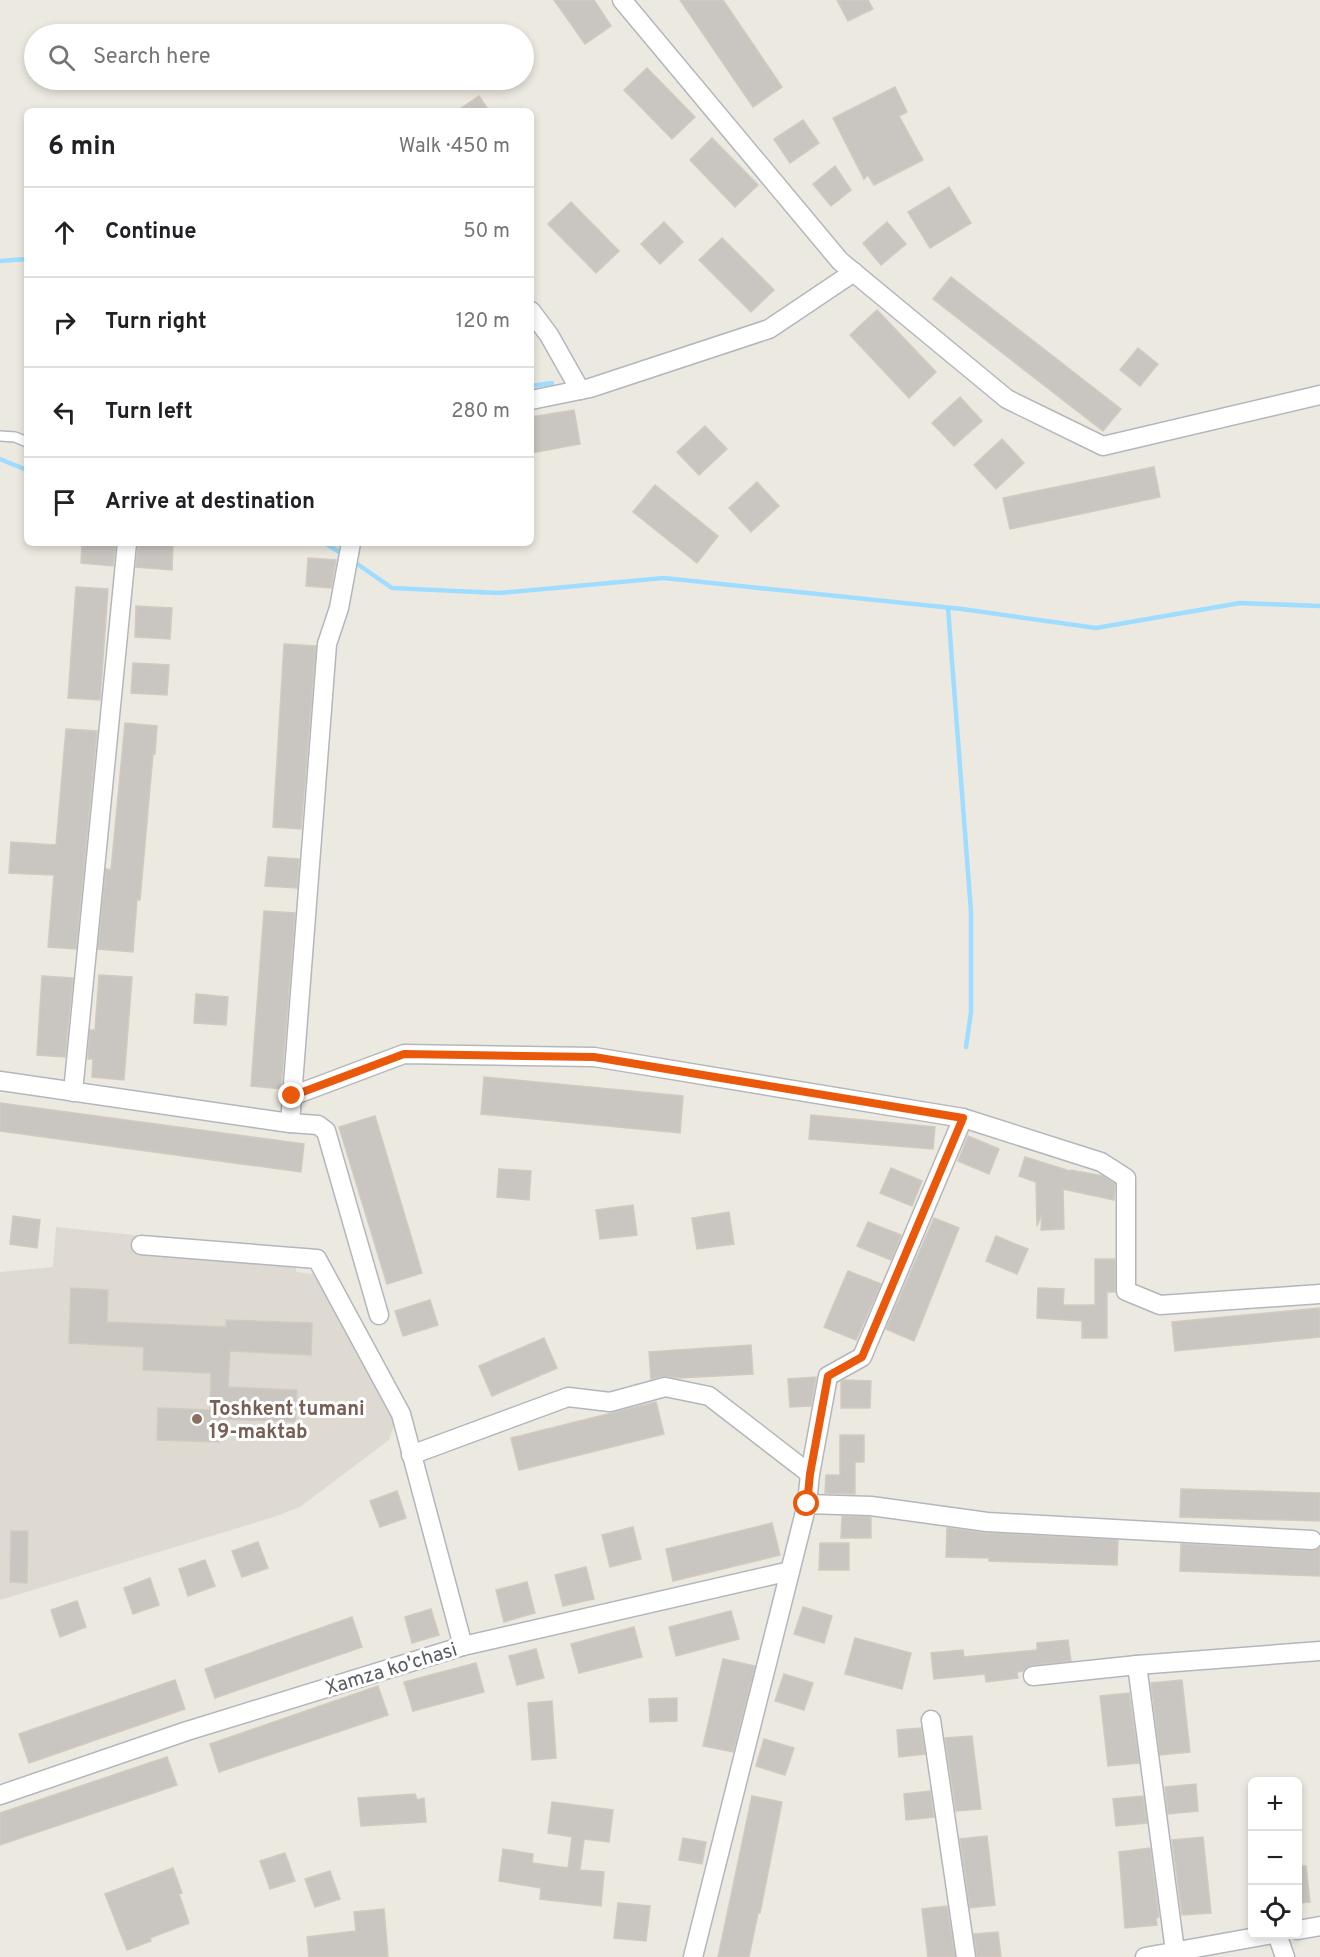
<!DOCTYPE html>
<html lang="en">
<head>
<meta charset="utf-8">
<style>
  body { margin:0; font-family:Overpass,sans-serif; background:#f2f2f2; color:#202124 }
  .controls { position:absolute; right:18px; bottom:18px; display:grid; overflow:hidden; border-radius:9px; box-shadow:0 3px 9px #0003 }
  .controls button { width:54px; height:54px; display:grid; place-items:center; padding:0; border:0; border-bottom:2px solid #e0e0e0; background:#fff; color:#202124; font:30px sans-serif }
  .stop { position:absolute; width:18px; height:18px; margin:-14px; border:4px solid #ea580c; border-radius:50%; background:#fff }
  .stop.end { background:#ea580c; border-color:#fff; box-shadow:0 2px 6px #0008 }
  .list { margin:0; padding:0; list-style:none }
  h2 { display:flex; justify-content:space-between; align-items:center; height:78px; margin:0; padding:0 24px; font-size:26px }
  h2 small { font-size:20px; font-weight:400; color:#757577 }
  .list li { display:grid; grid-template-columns:39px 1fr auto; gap:18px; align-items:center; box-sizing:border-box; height:90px; padding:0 24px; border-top:2px solid #e0e0e0 }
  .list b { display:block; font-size:22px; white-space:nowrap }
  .list em { font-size:20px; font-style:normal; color:#757577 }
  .icon { flex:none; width:33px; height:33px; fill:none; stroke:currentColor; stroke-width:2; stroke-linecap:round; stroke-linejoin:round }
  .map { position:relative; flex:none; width:1320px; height:1957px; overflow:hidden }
  .search { position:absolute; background:#fff; box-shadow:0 3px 9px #0003; left:24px; top:24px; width:510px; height:66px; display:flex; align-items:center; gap:15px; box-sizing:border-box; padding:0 21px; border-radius:33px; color:#757577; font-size:22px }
  .panel { position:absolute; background:#fff; box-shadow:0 3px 9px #0003; left:24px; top:108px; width:510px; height:438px; border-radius:9px }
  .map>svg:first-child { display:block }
  .education { fill:#dedad2 }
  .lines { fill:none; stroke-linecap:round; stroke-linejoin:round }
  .stream { stroke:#9eddff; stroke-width:4.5 }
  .building { fill:#c9c5c0; stroke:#d1cabf; stroke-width:1.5 }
  .lane-casing { stroke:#b3b7bc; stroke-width:12 }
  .street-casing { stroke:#b3b7bc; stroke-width:21 }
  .lane { stroke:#fff; stroke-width:9 }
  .street { stroke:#fff; stroke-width:18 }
  .route { stroke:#ea580c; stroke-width:8 }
  .education-dot { fill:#8d6e63; stroke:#fff; stroke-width:2 }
  .labels { text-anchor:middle; stroke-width:6; stroke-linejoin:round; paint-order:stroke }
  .education-label { font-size:20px; font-weight:bold; fill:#785e54; stroke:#fff; text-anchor:start }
  .street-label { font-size:20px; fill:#595e62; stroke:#fff }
</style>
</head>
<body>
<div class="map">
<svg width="1320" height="1957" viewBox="0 0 1320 1957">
  <rect width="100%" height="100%" fill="#ece9e1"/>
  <polygon class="education" points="56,1227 298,1252 296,1272 313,1274 393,1413 394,1425 389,1440 300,1507 274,1517 0,1600 0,1272 53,1267"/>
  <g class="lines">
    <g class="stream">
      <polyline points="0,261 27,259"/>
      <polyline points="531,386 552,383"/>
      <polyline points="0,459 27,470"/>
      <polyline points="325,543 344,555"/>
      <polyline points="353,561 392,588 499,593 664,578 962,609 1096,628 1240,603 1320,606"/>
      <polyline points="948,608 971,912 971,1012 966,1047"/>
    </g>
  </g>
  <g class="building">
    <polygon points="554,0 594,0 611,26 585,44"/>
    <polygon points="680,0 723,0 782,87 753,107"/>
    <polygon points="837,0 868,0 873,9 848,21"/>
    <polygon points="647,68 695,117 672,139 624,90"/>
    <polygon points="895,87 907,112 899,116 923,160 874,185 868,175 864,179 833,118"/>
    <polygon points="479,96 489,111 457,111"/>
    <polygon points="803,120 819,143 790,163 774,139"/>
    <polygon points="712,138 758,185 735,207 690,160"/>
    <polygon points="835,166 851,190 831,206 813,184"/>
    <polygon points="949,187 971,223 930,248 908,212"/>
    <polygon points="571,202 619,251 596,273 548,224"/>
    <polygon points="664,222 683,242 660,264 641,244"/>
    <polygon points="887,222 906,244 881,265 863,243"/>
    <polygon points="722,238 774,290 751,312 699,260"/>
    <polygon points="951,277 1121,409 1103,431 933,299"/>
    <polygon points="877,310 936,372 909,398 850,335"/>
    <polygon points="1138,348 1158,364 1140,386 1120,370"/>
    <polygon points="960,397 982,421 954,446 932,423"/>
    <polygon points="574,410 580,444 531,453 531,417"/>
    <polygon points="705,426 727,449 699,475 677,452"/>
    <polygon points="1002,439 1024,463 996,489 974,465"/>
    <polygon points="1154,467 1160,497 1010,529 1003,498"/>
    <polygon points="757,482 779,506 751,532 729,508"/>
    <polygon points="655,485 718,536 697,563 633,512"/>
    <polygon points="82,543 116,543 113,566 81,563"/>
    <polygon points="138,543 173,543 172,570 136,567"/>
    <polygon points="308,558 336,560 331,588 306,586"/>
    <polygon points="76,587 108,589 100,700 68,698"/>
    <polygon points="136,606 172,608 170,639 135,637"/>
    <polygon points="284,644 316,646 301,829 273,827"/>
    <polygon points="133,663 169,665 167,695 131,693"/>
    <polygon points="125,723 157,726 155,754 153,754 140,900 137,900 133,952 98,949 106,869 111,870"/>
    <polygon points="66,729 97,731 76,949 48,947 54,875 9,873 11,842 56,845"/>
    <polygon points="268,857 299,859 297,888 265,886"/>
    <polygon points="264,911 295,913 281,1089 251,1086"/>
    <polygon points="99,975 132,977 124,1080 92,1077 93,1059 88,1059 90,1030 95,1030"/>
    <polygon points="42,976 73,978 65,1057 37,1055"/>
    <polygon points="196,994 228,997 226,1025 194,1023"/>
    <polygon points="484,1077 683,1096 680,1133 481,1114"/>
    <polygon points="0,1103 304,1144 301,1172 0,1131"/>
    <polygon points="811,1115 935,1127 933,1149 809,1139"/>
    <polygon points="375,1116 422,1273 387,1284 339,1127"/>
    <polygon points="968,1136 999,1149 989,1174 958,1161"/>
    <polygon points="1025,1157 1070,1171 1071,1170 1103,1176 1115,1184 1114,1200 1063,1189 1064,1229 1041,1230 1042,1214 1037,1226 1036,1182 1019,1176"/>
    <polygon points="891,1168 922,1181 912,1206 880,1193"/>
    <polygon points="499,1169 531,1171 529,1200 497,1197"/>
    <polygon points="633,1205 637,1235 600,1239 596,1210"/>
    <polygon points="729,1212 734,1244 697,1249 692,1218"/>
    <polygon points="13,1216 40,1220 37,1248 10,1244"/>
    <polygon points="934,1218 959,1228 914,1341 886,1329"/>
    <polygon points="868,1222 901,1235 891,1260 857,1246"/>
    <polygon points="996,1236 1028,1249 1017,1274 986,1261"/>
    <polygon points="1095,1259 1115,1259 1115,1292 1107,1292 1107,1338 1082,1338 1082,1321 1037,1318 1038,1288 1064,1289 1063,1305 1095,1305"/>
    <polygon points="848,1271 881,1284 856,1340 824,1327"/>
    <polygon points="71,1288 108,1290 107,1322 226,1327 226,1320 312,1323 311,1355 230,1351 228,1387 297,1390 295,1422 220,1419 219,1442 157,1440 158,1408 210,1410 211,1373 143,1370 144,1347 69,1343"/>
    <polygon points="430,1300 438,1325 403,1336 395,1311"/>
    <polygon points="1320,1308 1320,1337 1175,1351 1172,1322"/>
    <polygon points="544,1338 557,1368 492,1396 479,1366"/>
    <polygon points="751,1345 753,1374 679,1378 663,1376 651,1379 649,1352"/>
    <polygon points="816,1377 811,1406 790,1407 788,1379"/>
    <polygon points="843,1380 871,1381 870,1408 841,1408 841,1382"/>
    <polygon points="656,1402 664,1434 519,1470 511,1438"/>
    <polygon points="840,1435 864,1435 864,1462 855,1462 855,1494 825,1493 826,1475 840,1475"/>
    <polygon points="1181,1489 1320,1493 1320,1521 1180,1517"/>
    <polygon points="397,1491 406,1518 380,1527 370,1501"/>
    <polygon points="842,1516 871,1517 871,1538 841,1538"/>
    <polygon points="772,1523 780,1555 673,1581 666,1549"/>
    <polygon points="633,1527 641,1559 610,1567 602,1535"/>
    <polygon points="947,1528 986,1533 1118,1540 1117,1565 989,1561 989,1558 946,1557"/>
    <polygon points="11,1531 28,1531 27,1583 10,1582"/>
    <polygon points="258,1542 268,1568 242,1577 232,1551"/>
    <polygon points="820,1543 849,1543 849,1570 819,1570"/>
    <polygon points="1181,1544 1311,1551 1320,1548 1320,1576 1180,1571"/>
    <polygon points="205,1560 215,1586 188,1596 179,1569"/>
    <polygon points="586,1567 594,1599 563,1606 555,1575"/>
    <polygon points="150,1578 159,1605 133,1614 124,1588"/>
    <polygon points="527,1582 535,1613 504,1622 496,1590"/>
    <polygon points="77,1601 86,1627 60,1637 51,1610"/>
    <polygon points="803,1607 832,1616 824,1643 794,1634"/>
    <polygon points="431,1609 439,1635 412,1643 405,1617"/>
    <polygon points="731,1611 739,1639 676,1656 669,1627"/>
    <polygon points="352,1617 362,1647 215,1698 205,1669"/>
    <polygon points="634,1627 642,1657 579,1673 571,1644"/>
    <polygon points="855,1638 911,1653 902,1689 845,1674"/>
    <polygon points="1068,1640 1071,1661 1031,1665 1023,1671 1017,1672 1018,1678 986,1682 985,1674 934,1679 931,1653 963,1650 964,1657 1037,1650 1037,1643"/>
    <polygon points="536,1649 544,1678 517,1685 509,1656"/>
    <polygon points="723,1659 755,1666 733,1752 703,1746"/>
    <polygon points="476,1663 484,1692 413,1711 404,1682"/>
    <polygon points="784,1674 813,1683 804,1710 775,1701"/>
    <polygon points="175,1680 185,1709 29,1763 19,1734"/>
    <polygon points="1182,1680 1190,1752 1160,1755 1151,1683"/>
    <polygon points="378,1686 388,1715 219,1772 210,1744"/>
    <polygon points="1129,1693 1139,1763 1108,1766 1100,1696"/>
    <polygon points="677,1698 677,1721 650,1722 649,1699"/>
    <polygon points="552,1701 556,1758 532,1760 528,1703"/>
    <polygon points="921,1728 925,1754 899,1757 897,1730"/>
    <polygon points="972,1736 981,1809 956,1811 945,1738"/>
    <polygon points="764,1739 794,1748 785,1775 756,1766"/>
    <polygon points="167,1757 177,1785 0,1845 0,1813"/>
    <polygon points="1196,1784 1198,1811 1168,1814 1165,1787"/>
    <polygon points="930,1791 934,1817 906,1820 904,1794"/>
    <polygon points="415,1794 417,1800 424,1798 426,1822 361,1826 358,1798"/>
    <polygon points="752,1796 782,1802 760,1913 758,1913 749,1957 718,1957"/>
    <polygon points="1143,1796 1147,1823 1116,1826 1113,1799"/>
    <polygon points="552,1802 613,1810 609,1842 584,1839 580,1870 604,1872 601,1906 540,1899 541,1888 499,1881 503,1849 533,1854 532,1863 568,1868 572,1837 548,1833"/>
    <polygon points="987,1836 995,1905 970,1908 960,1839"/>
    <polygon points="1203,1837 1211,1913 1182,1915 1172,1840"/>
    <polygon points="683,1838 706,1842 702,1864 679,1860"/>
    <polygon points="1150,1848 1159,1917 1156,1918 1157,1925 1125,1928 1119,1852"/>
    <polygon points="285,1853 295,1881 270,1889 260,1861"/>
    <polygon points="1298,1866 1306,1866 1310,1902 1298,1903"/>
    <polygon points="173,1868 182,1893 179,1894 189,1923 150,1938 151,1941 127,1950 105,1894"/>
    <polygon points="330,1871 340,1899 315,1907 305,1879"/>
    <polygon points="618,1903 650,1906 646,1941 614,1938"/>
    <polygon points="947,1906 955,1957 928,1957 922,1909"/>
    <polygon points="384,1909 388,1957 309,1957 307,1937 356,1931 354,1912"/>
    <polygon points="998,1932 1001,1957 977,1957 974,1934"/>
  </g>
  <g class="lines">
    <g class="lane-casing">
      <polyline id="lane" points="0,436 15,437 27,442"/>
    </g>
    <g class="street-casing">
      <g id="street">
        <polyline points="622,0 840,261 1007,399 1103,446 1320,395"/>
        <polyline points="531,311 549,335 580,390"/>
        <polyline points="531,400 590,388 769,329 854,272"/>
        <polyline points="0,1081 290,1123 318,1125 326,1131 379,1315"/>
        <polyline points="73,1092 127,543"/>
        <polyline points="292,1096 404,1054 594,1057 963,1118 1101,1162 1126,1178 1126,1291 1160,1305 1320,1294"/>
        <polyline points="290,1123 327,644 339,608 351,543"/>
        <polyline points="141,1245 317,1259 401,1414 463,1646"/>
        <polyline points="411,1455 568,1397 610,1402 665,1387 709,1396 810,1474"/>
        <polyline points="807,1504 871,1506 987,1522 1312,1540"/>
        <polyline points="1137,1665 1175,1951"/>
        <polyline points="1033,1676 1137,1665 1320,1651"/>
        <polyline points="931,1720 966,1957"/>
        <polyline points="0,1795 187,1731 463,1646 790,1571"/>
        <polyline points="1298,1930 1320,1926"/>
        <polyline points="1277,1934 1285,1957"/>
        <polyline points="693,1957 807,1504 810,1474 828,1376 862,1357 963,1118"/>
        <polyline points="1145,1957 1273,1934"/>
      </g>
    </g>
    <use href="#lane" class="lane"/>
    <use href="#street" class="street"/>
  </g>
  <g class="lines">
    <polyline class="route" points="292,1096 404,1054 594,1057 963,1118 862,1357 828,1376 810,1474 807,1504"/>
  </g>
  <circle class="education-dot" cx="197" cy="1419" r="6"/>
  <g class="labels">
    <g class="education-label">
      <text x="209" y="1415">Toshkent tumani<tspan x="209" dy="23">19-maktab</tspan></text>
    </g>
    <g class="street-label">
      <text transform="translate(391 1668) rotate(-17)" y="7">Xamza ko'chasi</text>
    </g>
  </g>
</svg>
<div class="controls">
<button>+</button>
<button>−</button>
<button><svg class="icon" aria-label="locate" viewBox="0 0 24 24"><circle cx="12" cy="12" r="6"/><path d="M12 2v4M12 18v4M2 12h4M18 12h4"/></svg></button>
</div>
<div class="stop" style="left:807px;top:1504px"></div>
<div class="stop end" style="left:292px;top:1096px"></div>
<div class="search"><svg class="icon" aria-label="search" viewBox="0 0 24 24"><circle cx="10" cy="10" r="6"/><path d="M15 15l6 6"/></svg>Search here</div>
<section class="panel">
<h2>6 min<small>Walk · 450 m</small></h2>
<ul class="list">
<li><svg class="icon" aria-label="ahead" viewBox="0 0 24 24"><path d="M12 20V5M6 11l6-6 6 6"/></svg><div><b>Continue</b></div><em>50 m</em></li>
<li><svg class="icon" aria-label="right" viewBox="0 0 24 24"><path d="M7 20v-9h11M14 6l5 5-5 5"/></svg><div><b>Turn right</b></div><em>120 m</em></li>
<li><svg class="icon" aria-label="left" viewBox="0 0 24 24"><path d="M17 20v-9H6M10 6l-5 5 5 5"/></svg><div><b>Turn left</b></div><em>280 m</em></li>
<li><svg class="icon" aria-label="arrive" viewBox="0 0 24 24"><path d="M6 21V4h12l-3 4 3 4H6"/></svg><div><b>Arrive at destination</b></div></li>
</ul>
</section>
</div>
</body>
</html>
